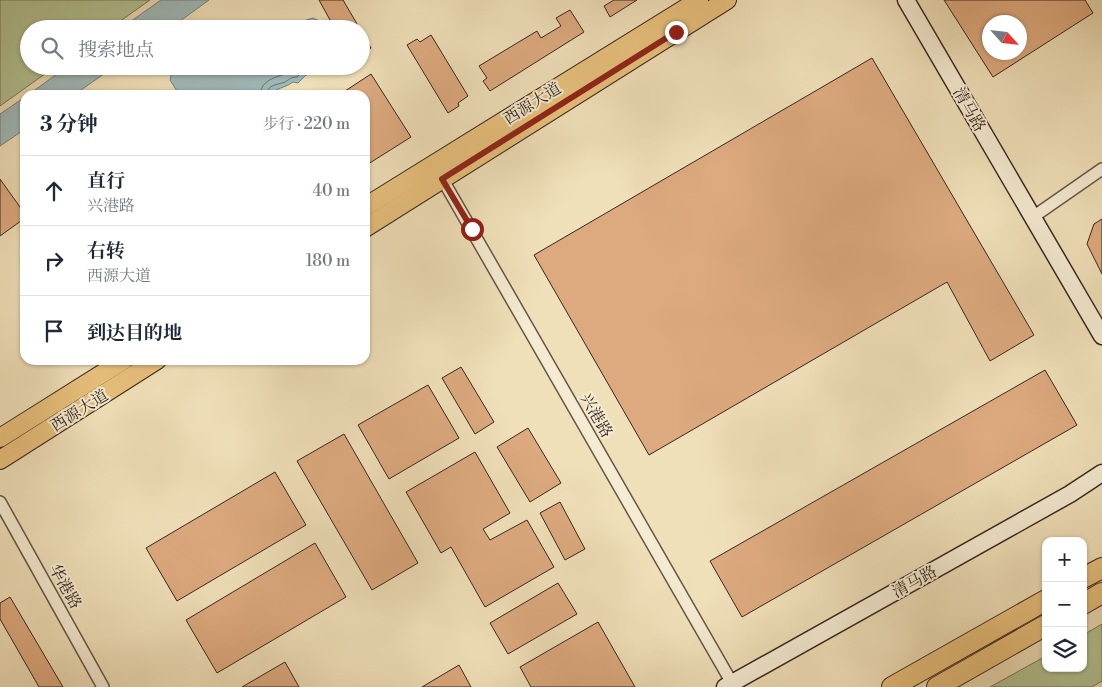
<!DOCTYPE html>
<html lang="zh">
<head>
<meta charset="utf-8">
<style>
  body { margin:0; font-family:"Libre Bodoni","Noto Serif SC",serif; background:#f6f6f7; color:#1f2937 }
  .controls { position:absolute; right:15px; bottom:15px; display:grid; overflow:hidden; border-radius:10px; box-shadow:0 1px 4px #0004 }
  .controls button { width:45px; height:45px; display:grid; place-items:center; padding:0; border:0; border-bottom:1px solid #e0e1e3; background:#fff; color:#1f2937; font:25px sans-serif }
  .compass { position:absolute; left:982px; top:15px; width:45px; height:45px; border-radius:50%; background:#fff; box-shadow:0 1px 4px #0004; rotate:117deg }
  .stop { position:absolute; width:15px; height:15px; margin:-11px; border:4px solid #8f2418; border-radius:50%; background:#fff }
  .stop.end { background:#8f2418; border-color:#fff; box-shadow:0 1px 5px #0008 }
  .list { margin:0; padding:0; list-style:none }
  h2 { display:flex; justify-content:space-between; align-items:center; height:65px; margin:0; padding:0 20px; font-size:21px }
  h2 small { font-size:16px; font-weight:400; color:#747a83 }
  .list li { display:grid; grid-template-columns:32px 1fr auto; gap:15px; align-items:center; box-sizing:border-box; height:70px; padding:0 20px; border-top:1px solid #e0e1e3 }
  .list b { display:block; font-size:19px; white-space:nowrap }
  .list p { margin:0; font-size:16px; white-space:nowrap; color:#747a83 }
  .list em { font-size:16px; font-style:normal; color:#747a83 }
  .icon { flex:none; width:28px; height:28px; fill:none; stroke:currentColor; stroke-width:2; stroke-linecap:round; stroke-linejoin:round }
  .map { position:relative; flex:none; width:1102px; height:687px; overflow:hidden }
  .search { position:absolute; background:#fff; box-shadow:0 1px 4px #0004; left:20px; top:20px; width:350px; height:55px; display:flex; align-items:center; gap:12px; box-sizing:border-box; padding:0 18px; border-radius:28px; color:#747a83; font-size:19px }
  .panel { position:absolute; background:#fff; box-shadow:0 1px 4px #0004; left:20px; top:90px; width:350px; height:275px; border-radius:15px }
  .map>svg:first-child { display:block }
  .green { fill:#b3c394; stroke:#767659 }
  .water { fill:#a0babb; stroke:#76807c }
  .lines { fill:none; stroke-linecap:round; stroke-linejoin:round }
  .shore { stroke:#6c716c; stroke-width:1 }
  .building { fill:#ddaa7f; stroke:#38281e; fill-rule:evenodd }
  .street-casing { stroke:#665645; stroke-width:14 }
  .secondary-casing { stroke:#38281e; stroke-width:19 }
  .primary-casing { stroke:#38281e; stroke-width:20 }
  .highway-casing { stroke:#38281e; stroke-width:22 }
  .street { stroke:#f5ebd2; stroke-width:11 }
  .secondary { stroke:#f5ebd2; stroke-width:16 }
  .primary { stroke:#e8c07c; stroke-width:18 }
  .highway { stroke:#e8c07c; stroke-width:20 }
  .route { stroke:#8f2418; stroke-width:6 }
  .labels { text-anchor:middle; stroke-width:4; stroke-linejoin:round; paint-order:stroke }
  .street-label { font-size:16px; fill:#38281e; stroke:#f5ebd2 }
</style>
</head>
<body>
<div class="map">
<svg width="1102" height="687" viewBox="0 0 1102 687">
  <rect width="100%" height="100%" fill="#f0e0b9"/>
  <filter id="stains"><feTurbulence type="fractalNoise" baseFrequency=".004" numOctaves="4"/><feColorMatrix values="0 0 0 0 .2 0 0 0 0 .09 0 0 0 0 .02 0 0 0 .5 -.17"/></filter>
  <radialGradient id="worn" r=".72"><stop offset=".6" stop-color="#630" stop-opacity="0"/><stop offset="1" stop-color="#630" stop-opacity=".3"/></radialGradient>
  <g class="green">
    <polygon points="0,0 150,0 109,29 29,29 29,66 56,66 0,106"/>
    <polygon points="1102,624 1102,681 1092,687 990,687 1046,656 1046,668 1083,668 1083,635"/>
  </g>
  <g class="water">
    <polygon points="161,0 209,0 169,29 120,29"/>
    <polygon points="313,18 324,23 327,29 277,29"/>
    <polygon points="68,66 115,66 74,95 28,95"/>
    <path d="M176,66H327L306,75L298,83L293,82C285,88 276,88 269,95H184L177,91L170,80L172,72Z"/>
    <polygon points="25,97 25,129 0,146 0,114"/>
  </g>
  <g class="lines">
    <g class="shore">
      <path d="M260,95C261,74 288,78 299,66"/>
      <path d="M266,95C268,84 277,85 285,82C290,79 291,77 297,77L304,70L314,66"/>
    </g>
  </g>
  <g class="building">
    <polygon points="319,0 343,0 360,29 335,29"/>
    <polygon points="614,0 637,0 610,17 604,6"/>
    <path d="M944,0H1085L1093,13L993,77ZM990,22H1020V52H990Z"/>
    <polygon points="570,10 584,32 490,91 483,81 487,78 479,66 537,31 541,38 561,26 556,18"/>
    <polygon points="361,31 371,48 361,54"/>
    <polygon points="431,35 468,96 458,103 459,106 448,113 407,45 417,39 420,42"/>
    <polygon points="872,58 1034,335 990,361 947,282 649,455 534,255"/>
    <polygon points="371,74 411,137 365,166 365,95 339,95"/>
    <polygon points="0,179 25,214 25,218 0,236"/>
    <polygon points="1102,219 1102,274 1087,244 1094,224"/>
    <polygon points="461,367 494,422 475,434 442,378"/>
    <polygon points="1045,370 1077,425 742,617 710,561"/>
    <polygon points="428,385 459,438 389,479 358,425"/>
    <polygon points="528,428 561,483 530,502 497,447"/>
    <polygon points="344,434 418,563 372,590 297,461"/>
    <polygon points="475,452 510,513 483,529 490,540 527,520 554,567 485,607 451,547 441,553 406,492"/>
    <polygon points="275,472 306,525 177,601 146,548"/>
    <polygon points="560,502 585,549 565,560 540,513"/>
    <polygon points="315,543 346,597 217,673 186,620"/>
    <polygon points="558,583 577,614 508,654 490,623"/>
    <polygon points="10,597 63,687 39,687 0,619 0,603"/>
    <polygon points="598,622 635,687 531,687 520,667"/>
    <polygon points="285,662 299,687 242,687"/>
    <polygon points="459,665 471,687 422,687"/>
  </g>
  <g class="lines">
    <g class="street-casing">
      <g id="street">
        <polyline points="440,175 732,683"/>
        <polyline points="1033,217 1102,169"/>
        <polyline points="0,502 103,687"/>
      </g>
    </g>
    <g class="secondary-casing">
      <g id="secondary">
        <polyline points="906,0 1102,336"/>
        <polyline points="725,687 1070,494 1102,473"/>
      </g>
    </g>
    <g class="primary-casing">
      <g id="primary">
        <polyline points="365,207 699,0"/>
        <polyline points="365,228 727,0"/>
        <polyline points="0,438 124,360"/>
        <polyline points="0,460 157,360"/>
      </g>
    </g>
    <g class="highway-casing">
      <g id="highway">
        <polyline points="1083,578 1102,568"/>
        <polyline points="1083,604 1102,593"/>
        <polyline points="892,687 1046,600"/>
        <polyline points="937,687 1046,625"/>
      </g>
    </g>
    <use href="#street" class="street"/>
    <use href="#secondary" class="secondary"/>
    <use href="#primary" class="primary"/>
    <use href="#highway" class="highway"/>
  </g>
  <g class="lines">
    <polyline class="route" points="472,229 442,179 676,32"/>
  </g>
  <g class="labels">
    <g class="street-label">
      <text transform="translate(532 103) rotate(-32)" y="6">西源大道</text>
      <text transform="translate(970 109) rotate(60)" y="6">清马路</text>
      <text transform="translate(79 410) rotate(-32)" y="6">西源大道</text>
      <text transform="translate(597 415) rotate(60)" y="6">兴港路</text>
      <text transform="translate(914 581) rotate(-29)" y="6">清马路</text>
      <text transform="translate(66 586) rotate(61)" y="6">华港路</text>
    </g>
  </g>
  <rect width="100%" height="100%" filter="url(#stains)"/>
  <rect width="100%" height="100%" fill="url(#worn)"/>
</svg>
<div class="controls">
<button>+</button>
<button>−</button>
<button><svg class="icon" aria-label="layers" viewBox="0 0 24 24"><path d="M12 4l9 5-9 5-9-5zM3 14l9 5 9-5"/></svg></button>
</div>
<svg class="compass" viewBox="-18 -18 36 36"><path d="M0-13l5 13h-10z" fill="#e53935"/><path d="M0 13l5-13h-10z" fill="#747a83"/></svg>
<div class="stop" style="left:472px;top:229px"></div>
<div class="stop end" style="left:676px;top:32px"></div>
<div class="search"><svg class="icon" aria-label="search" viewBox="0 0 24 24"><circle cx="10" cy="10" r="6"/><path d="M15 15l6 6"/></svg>搜索地点</div>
<section class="panel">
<h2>3 分钟<small>步行 · 220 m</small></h2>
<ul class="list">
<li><svg class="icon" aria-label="ahead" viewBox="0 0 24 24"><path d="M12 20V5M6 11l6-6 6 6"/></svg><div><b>直行</b><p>兴港路</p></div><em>40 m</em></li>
<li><svg class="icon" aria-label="right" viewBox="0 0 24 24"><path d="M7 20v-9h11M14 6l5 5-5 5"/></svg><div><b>右转</b><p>西源大道</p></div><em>180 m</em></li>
<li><svg class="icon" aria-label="arrive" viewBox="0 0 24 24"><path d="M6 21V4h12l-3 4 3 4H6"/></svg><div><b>到达目的地</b></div></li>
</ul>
</section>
</div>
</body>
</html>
